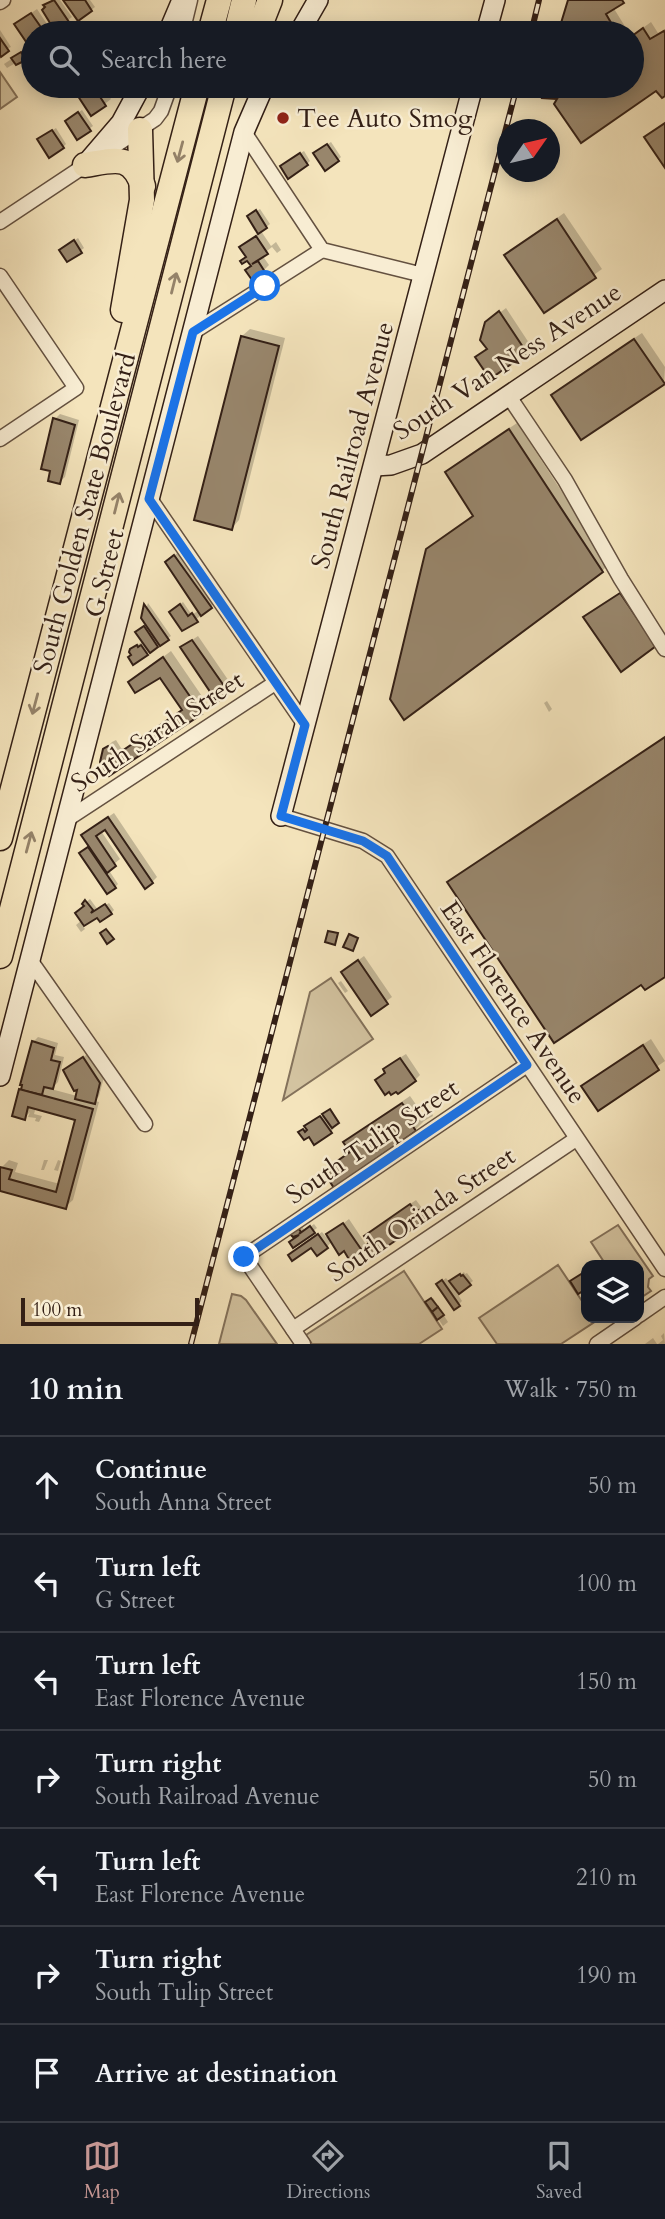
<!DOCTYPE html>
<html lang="en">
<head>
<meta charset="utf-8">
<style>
  body { margin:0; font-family:Cardo,serif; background:#242831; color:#f1f3f6 }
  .controls { position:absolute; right:21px; bottom:21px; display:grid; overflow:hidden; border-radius:14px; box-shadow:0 4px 18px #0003 }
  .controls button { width:63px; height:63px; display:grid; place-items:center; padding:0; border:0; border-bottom:2px solid #363941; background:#171b24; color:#f1f3f6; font:35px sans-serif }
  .compass { position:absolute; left:497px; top:119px; width:63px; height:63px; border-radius:50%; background:#171b24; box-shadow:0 4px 18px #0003; rotate:56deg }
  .scale { position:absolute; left:21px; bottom:18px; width:178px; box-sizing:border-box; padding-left:7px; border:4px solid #342016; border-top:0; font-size:19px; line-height:24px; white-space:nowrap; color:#342016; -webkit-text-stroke:5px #f8edd3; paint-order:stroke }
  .stop { position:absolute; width:21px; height:21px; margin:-16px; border:5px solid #1a73e8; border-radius:50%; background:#fff }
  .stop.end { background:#1a73e8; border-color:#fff; box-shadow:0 2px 7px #0008 }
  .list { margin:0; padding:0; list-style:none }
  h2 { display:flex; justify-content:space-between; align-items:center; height:91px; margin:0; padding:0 28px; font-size:30px }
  h2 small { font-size:23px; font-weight:400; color:#9ea1a6 }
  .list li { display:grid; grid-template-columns:46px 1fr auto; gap:21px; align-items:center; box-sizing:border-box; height:98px; padding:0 28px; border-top:2px solid #363941 }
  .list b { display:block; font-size:26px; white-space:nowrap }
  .list p { margin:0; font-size:23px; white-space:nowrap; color:#9ea1a6 }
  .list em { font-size:23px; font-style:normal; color:#9ea1a6 }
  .icon { flex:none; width:38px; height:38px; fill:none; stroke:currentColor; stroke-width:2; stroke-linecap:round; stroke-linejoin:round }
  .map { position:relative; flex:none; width:665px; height:1344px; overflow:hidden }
  .search { position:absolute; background:#171b24; box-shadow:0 4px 18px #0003; left:21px; right:21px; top:21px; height:77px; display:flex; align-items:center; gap:18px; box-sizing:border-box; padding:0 24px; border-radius:38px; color:#9ea1a6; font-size:26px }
  .sheet { height:777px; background:#171b24 }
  nav { display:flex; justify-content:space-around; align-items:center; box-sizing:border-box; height:98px; border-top:2px solid #363941; background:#171b24; font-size:19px; color:#9ea1a6 }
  nav a { display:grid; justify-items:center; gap:4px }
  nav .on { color:#c59692 }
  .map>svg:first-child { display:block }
  .green { fill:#d3c3a0; stroke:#84725b; stroke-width:2 }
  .shadow { fill:#0003 }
  .building { fill:#98866c; stroke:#342016; stroke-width:2 }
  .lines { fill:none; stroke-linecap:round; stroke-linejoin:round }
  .street-casing { stroke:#645140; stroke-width:17 }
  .secondary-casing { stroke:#342016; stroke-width:22 }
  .highway-casing { stroke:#342016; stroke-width:27 }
  .street { stroke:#f8edd3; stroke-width:14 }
  .secondary { stroke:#f8edd3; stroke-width:19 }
  .highway { stroke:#f4e4bc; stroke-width:24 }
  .rail-casing { stroke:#342016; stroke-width:6 }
  .rail { stroke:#f8edd3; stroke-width:3.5; stroke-dasharray:10; stroke-linecap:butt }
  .oneway { stroke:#948269 }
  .route { stroke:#1a73e8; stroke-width:9 }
  .poi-dot { fill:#8f2418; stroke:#f8edd3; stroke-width:2.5 }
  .labels { text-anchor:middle; stroke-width:5; stroke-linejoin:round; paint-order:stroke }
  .poi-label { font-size:26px; fill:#342016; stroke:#f8edd3; text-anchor:start }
  .street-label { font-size:26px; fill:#342016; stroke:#f8edd3 }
</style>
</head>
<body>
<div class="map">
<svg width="665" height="1344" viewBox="0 0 665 1344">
  <rect width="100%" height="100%" fill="#f4e4bc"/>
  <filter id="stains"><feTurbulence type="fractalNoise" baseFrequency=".00286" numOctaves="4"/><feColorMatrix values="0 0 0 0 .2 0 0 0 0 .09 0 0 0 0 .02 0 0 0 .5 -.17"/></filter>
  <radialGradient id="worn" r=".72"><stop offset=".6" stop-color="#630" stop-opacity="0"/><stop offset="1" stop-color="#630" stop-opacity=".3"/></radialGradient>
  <g class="green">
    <polygon points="0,72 17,97 0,109"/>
    <polygon points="331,978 373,1039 283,1100 310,992"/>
    <polygon points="618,1225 653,1276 649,1279 648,1287 651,1291 639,1299 639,1265 606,1265 591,1242"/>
    <polygon points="558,1265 586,1307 586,1318 593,1318 596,1321 561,1344 497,1344 479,1318"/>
    <polygon points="404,1271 442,1329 419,1344 312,1344 306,1335"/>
    <polygon points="232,1294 241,1296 246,1300 277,1344 219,1344"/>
  </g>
  <g class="shadow">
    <polygon points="53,0 60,0 72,17 56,29 46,5"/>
    <polygon points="65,0 90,0 95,7 91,10"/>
    <polygon points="570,0 624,0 613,7 629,33 560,33"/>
    <polygon points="37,9 53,33 33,33 33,49 16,24"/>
    <polygon points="651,22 658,33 665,29 665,94 656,88 559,97 545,96 547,86 632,86 632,36"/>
    <polygon points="0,30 11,47 0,52"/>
    <polygon points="25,50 28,55 24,58 7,68 4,64"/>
    <polygon points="75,86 109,86 104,89 111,99 92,114"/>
    <polygon points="82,110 93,126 78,137 70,118"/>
    <polygon points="56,128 66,144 63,147 43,136"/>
    <polygon points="331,142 341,157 338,160 319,150"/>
    <polygon points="304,151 310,161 307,164 285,163"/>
    <polygon points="260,209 270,224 261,231 271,246 276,242 281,250 277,253 272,247 262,255 269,265 264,270 252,265 241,247 260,233 249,216"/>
    <polygon points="564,213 602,269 544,311 506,255"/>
    <polygon points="78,238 84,248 68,260 65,247"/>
    <polygon points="506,308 531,346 490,376 477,357 489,348 489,321"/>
    <polygon points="250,329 285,338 239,520 232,528 242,336"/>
    <polygon points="642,333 665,367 664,383 553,395 560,388"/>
    <polygon points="60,414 79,420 65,477 59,482 52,470 55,419"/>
    <polygon points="517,423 609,564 602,571 427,550 474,515 447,472 454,465"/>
    <polygon points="180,551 216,602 191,624 174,609 183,602 192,615 199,610 172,557"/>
    <polygon points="628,587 654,645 586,618"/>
    <polygon points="148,603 171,636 147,654 136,646 143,641 140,629 147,624 143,618"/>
    <polygon points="198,636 233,687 228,692 182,647"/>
    <polygon points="171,651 208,705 201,713 110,774 104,750 112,742 116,740 121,748 125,748 183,709 160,675 130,682"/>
    <polygon points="547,701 552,709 549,712 544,703"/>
    <polygon points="665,737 665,975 449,882 457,875"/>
    <polygon points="114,813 157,877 152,882 106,828 101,831 120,859 108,869 118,884 115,887 84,850 91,846 89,830"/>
    <polygon points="90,899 98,910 109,903 114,910 111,913 97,915 82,925 85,929 81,932 76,925 82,920 84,904"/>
    <polygon points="364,956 392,997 371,1013 343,972"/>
    <polygon points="341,981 348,991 345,993 338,983"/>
    <polygon points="38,1037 58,1043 55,1055 64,1057 58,1082 51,1089 77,1096 80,1088 65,1070 89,1053 104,1077 99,1096 95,1101 99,1102 73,1200 65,1207 0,1189 1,1168 9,1160 18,1163 15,1172 60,1184 77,1119 36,1107 34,1114 42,1116 39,1122 35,1121 36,1118 28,1117 30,1112 24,1118 24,1087 33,1042"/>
    <polygon points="651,1039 665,1061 598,1108 584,1086 591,1079"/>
    <polygon points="406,1054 420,1075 415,1080 377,1080 387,1072 390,1064"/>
    <polygon points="410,1096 422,1113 418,1117 421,1121 432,1113 433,1116 424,1121 415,1130 325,1171 351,1151 346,1143 353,1135"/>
    <polygon points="331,1109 339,1121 332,1126 334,1128 331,1132 310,1135 301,1132"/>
    <polygon points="44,1160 48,1160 44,1170 41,1170"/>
    <polygon points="58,1160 61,1161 58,1171 54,1170"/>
    <polygon points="416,1200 422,1208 424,1206 429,1214 424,1219 366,1247 362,1251 345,1249 332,1241 327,1247 311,1245 293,1252 322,1232 326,1237 349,1219 367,1246 371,1243 366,1236 371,1231"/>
    <polygon points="314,1224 317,1228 294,1246 296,1238 293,1233 302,1226 305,1231"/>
    <polygon points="464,1272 465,1274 467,1273 473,1281 457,1293 462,1301 459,1304 442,1281 446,1278 450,1283"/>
    <polygon points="433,1298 448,1322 443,1326 427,1302"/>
    <polygon points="664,1333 665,1344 658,1344 663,1340 661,1336"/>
    <polygon points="653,1338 657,1344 645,1344"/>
  </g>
  <g class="building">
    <polygon points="54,0 69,22 55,31 42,10 45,7 43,5"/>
    <polygon points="63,0 85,0 92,11 78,21"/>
    <polygon points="568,0 622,0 624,3 606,14 617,33 558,33"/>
    <polygon points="31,13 45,33 33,33 33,52 14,24"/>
    <polygon points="643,28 650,39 664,31 665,33 665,96 662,98 656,91 581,143 554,104 557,99 542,98 545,86 632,86 632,36"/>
    <polygon points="0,38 9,51 1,57 0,55"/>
    <polygon points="21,52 26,60 16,65 11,58"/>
    <polygon points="93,86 106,106 91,116 72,87"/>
    <polygon points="78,112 91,131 77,140 65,121"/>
    <polygon points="665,123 665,168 644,137"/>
    <polygon points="52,130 64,148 49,158 37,139"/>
    <polygon points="327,144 339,161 325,171 313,153"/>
    <polygon points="300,153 308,165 288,179 280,166"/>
    <polygon points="256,210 267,228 258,234 247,216"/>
    <polygon points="557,219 596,278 544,313 504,255"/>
    <polygon points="256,236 268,254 252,264 258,261 265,272 252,280 245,270 251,266 247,261 242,264 240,261 246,257 239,247"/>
    <polygon points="74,240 82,253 67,262 59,250"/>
    <polygon points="499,311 527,353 490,379 475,357 487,349 480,340 485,322"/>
    <polygon points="241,336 279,346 232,530 194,520"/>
    <polygon points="634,339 665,384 581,440 551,395"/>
    <polygon points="53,418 75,425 60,484 48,481 50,471 41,469"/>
    <polygon points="509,429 603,572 404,720 390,699 426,549 473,516 445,472"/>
    <polygon points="174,555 212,608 201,616 165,562"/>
    <polygon points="620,593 656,646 621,672 583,617"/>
    <polygon points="144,604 169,640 160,646 141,618"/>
    <polygon points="180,604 188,616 192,613 198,622 182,631 169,612"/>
    <polygon points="144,626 158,647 150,653 135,632"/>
    <polygon points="192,640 229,693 217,702 180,647"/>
    <polygon points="137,645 138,647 141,645 148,655 133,665 128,657 131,655 129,652 130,649"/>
    <polygon points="163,657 202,714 109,776 100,762 103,749 108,746 114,755 116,755 182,710 160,678 135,693 128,682"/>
    <polygon points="665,737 665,977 645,990 641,985 554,1043 447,882"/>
    <polygon points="108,817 153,883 145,889 105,830 96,836 116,866 107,873 81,835"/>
    <polygon points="88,847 116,888 107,894 79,853"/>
    <polygon points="85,900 93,910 91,913 105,904 112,914 100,922 97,918 84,926 75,913 84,906 82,904"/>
    <polygon points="106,929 114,939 107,944 100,933"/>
    <polygon points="328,931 338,933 335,945 325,942"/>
    <polygon points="349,934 358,938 353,951 343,947"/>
    <polygon points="358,960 388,1004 371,1016 341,972"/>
    <polygon points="32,1041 54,1048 51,1060 60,1062 53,1089 44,1087 42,1095 21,1090 22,1085 20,1085"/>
    <polygon points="643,1045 659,1070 598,1111 581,1086"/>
    <polygon points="83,1057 100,1083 95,1104 75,1099 77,1090 74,1091 63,1070"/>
    <polygon points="400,1058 416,1081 398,1094 396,1092 391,1095 389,1092 385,1095 375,1080 385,1073 383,1069"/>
    <polygon points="19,1089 93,1109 66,1209 0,1191 0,1167 12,1170 9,1179 56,1192 75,1120 28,1107 25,1120 12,1116"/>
    <polygon points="402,1103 416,1122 412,1125 416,1131 334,1188 323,1171 350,1152 343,1142"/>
    <polygon points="330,1109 339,1123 332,1128 322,1114"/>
    <polygon points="320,1116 332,1133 314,1145 309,1137 304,1140 298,1132 303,1129 305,1132 307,1130 304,1126"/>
    <polygon points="410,1204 416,1212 419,1210 425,1220 372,1257 364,1247 369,1243 364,1236"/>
    <polygon points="343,1223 363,1252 350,1261 344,1251 339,1255 326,1234"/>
    <polygon points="310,1226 315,1233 293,1248 289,1242 299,1235 293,1237 290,1234 298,1228 301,1232 299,1234"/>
    <polygon points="318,1234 328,1248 317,1256 311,1248 292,1261 288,1255"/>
    <polygon points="586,1271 586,1289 578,1294 570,1281"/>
    <polygon points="460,1274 461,1276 463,1275 471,1285 459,1294 449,1281"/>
    <polygon points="442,1280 460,1306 454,1310 436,1284"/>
    <polygon points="431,1298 438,1307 432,1312 425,1302"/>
    <polygon points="438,1307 444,1315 437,1320 432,1312"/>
  </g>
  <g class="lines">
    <g class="street-casing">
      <g id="street">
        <polyline points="0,2 3,0"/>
        <polyline points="182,33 190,0"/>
        <polyline points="244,132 322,250 423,275"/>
        <polyline points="0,222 155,119 161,111 170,86"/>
        <polyline points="0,276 76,388 0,439"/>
        <polyline points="193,332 322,250"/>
        <polyline points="508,395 565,480 621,579 665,649"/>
        <polyline points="150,499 305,725"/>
        <polyline points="281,816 363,841 387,856 665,1269"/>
        <polyline points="66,820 275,683"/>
        <polyline points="30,960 145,1124"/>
        <polyline points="639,1315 665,1297"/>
        <polyline points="293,1329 576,1139"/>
        <polyline points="303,1344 244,1257 527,1065"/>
        <polyline points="597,1344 635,1318"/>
      </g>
    </g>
    <g class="secondary-casing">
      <g id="secondary">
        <polyline points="168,33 182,0"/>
        <polyline points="299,33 318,0"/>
        <polyline points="486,33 495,0"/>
        <polyline points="85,165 121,123 141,86"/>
        <polyline points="374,466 391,465 422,454 665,290"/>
        <polyline points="281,816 473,86"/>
        <polyline points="0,1076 244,132 264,86"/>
      </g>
    </g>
    <g class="highway-casing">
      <g id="highway">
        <polyline points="210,33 219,0"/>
        <polyline points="236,33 244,0"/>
        <polyline points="257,33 270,0"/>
        <path d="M85,165C115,160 131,153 143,186"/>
        <polyline points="123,310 142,200 140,130"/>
        <polyline points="0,838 197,86"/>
        <polyline points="0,956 224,86"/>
      </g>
    </g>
    <use href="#street" class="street"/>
    <use href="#secondary" class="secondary"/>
    <use href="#highway" class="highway"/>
    <g class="rail-casing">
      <g id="rail">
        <polyline points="531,33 539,0"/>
        <polyline points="191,1344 517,86"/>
      </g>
    </g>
    <use href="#rail" class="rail"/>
  </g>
  <defs><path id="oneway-shaft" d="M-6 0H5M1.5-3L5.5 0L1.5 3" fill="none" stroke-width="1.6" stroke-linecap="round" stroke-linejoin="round" transform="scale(1.75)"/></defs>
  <g class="oneway">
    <use href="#oneway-shaft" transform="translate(180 152) rotate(105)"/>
    <use href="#oneway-shaft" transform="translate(174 283) rotate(-76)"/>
    <use href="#oneway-shaft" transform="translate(117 503) rotate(-76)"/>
    <use href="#oneway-shaft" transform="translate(35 704) rotate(105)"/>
    <use href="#oneway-shaft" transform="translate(29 842) rotate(-75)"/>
  </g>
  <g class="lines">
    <polyline class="route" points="244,1257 527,1065 387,856 363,841 281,816 305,725 149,499 193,332 265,286"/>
  </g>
  <circle class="poi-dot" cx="283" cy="118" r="7"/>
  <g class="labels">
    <g class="poi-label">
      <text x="297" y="127">Tee Auto Smog</text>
    </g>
    <g class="street-label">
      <text transform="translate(507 361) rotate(-33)" y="9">South Van Ness Avenue</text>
      <text transform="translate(352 445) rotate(-75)" y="9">South Railroad Avenue</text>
      <text transform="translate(84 513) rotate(-75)" y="9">South Golden State Boulevard</text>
      <text transform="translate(104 573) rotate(-76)" y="9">G Street</text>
      <text transform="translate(157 731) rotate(-33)" y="9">South Sarah Street</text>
      <text transform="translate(514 1002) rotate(56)" y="9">East Florence Avenue</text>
      <text transform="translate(372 1141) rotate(-34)" y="9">South Tulip Street</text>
      <text transform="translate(421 1214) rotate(-34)" y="9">South Orinda Street</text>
    </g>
  </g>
  <rect width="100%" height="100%" filter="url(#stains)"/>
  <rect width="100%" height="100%" fill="url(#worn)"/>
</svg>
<div class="controls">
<button><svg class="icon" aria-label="layers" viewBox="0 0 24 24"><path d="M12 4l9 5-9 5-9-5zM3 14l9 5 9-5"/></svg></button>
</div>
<svg class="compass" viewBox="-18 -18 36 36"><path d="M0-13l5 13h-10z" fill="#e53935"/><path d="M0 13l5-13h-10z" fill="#9ea1a6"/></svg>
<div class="scale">100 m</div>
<div class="stop" style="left:265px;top:286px"></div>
<div class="stop end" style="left:244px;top:1257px"></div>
<div class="search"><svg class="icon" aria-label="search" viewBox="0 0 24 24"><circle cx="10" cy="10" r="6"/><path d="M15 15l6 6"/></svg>Search here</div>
</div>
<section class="sheet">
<h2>10 min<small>Walk · 750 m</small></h2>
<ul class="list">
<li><svg class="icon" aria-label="ahead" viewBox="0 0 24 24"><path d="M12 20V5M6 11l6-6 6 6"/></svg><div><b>Continue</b><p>South Anna Street</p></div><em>50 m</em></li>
<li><svg class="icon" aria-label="left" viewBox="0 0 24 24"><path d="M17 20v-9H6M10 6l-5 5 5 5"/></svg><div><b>Turn left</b><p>G Street</p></div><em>100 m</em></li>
<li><svg class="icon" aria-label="left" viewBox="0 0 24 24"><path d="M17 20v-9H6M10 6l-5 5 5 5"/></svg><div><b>Turn left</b><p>East Florence Avenue</p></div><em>150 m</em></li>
<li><svg class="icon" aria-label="right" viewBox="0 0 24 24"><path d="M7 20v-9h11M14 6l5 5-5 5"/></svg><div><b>Turn right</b><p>South Railroad Avenue</p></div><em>50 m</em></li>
<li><svg class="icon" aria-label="left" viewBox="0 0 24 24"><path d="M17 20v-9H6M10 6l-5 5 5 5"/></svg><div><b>Turn left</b><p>East Florence Avenue</p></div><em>210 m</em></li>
<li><svg class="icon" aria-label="right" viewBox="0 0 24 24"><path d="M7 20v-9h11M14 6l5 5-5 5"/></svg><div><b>Turn right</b><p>South Tulip Street</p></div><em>190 m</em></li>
<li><svg class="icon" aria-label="arrive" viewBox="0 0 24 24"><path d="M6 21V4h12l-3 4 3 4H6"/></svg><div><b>Arrive at destination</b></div></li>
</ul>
</section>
<nav>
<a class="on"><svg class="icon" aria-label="map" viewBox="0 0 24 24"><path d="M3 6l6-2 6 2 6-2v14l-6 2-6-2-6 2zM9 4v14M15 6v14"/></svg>Map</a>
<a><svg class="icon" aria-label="directions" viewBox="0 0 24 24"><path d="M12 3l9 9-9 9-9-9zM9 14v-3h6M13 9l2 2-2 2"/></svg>Directions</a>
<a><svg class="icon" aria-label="saved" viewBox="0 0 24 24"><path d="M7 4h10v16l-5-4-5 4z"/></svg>Saved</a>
</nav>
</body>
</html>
